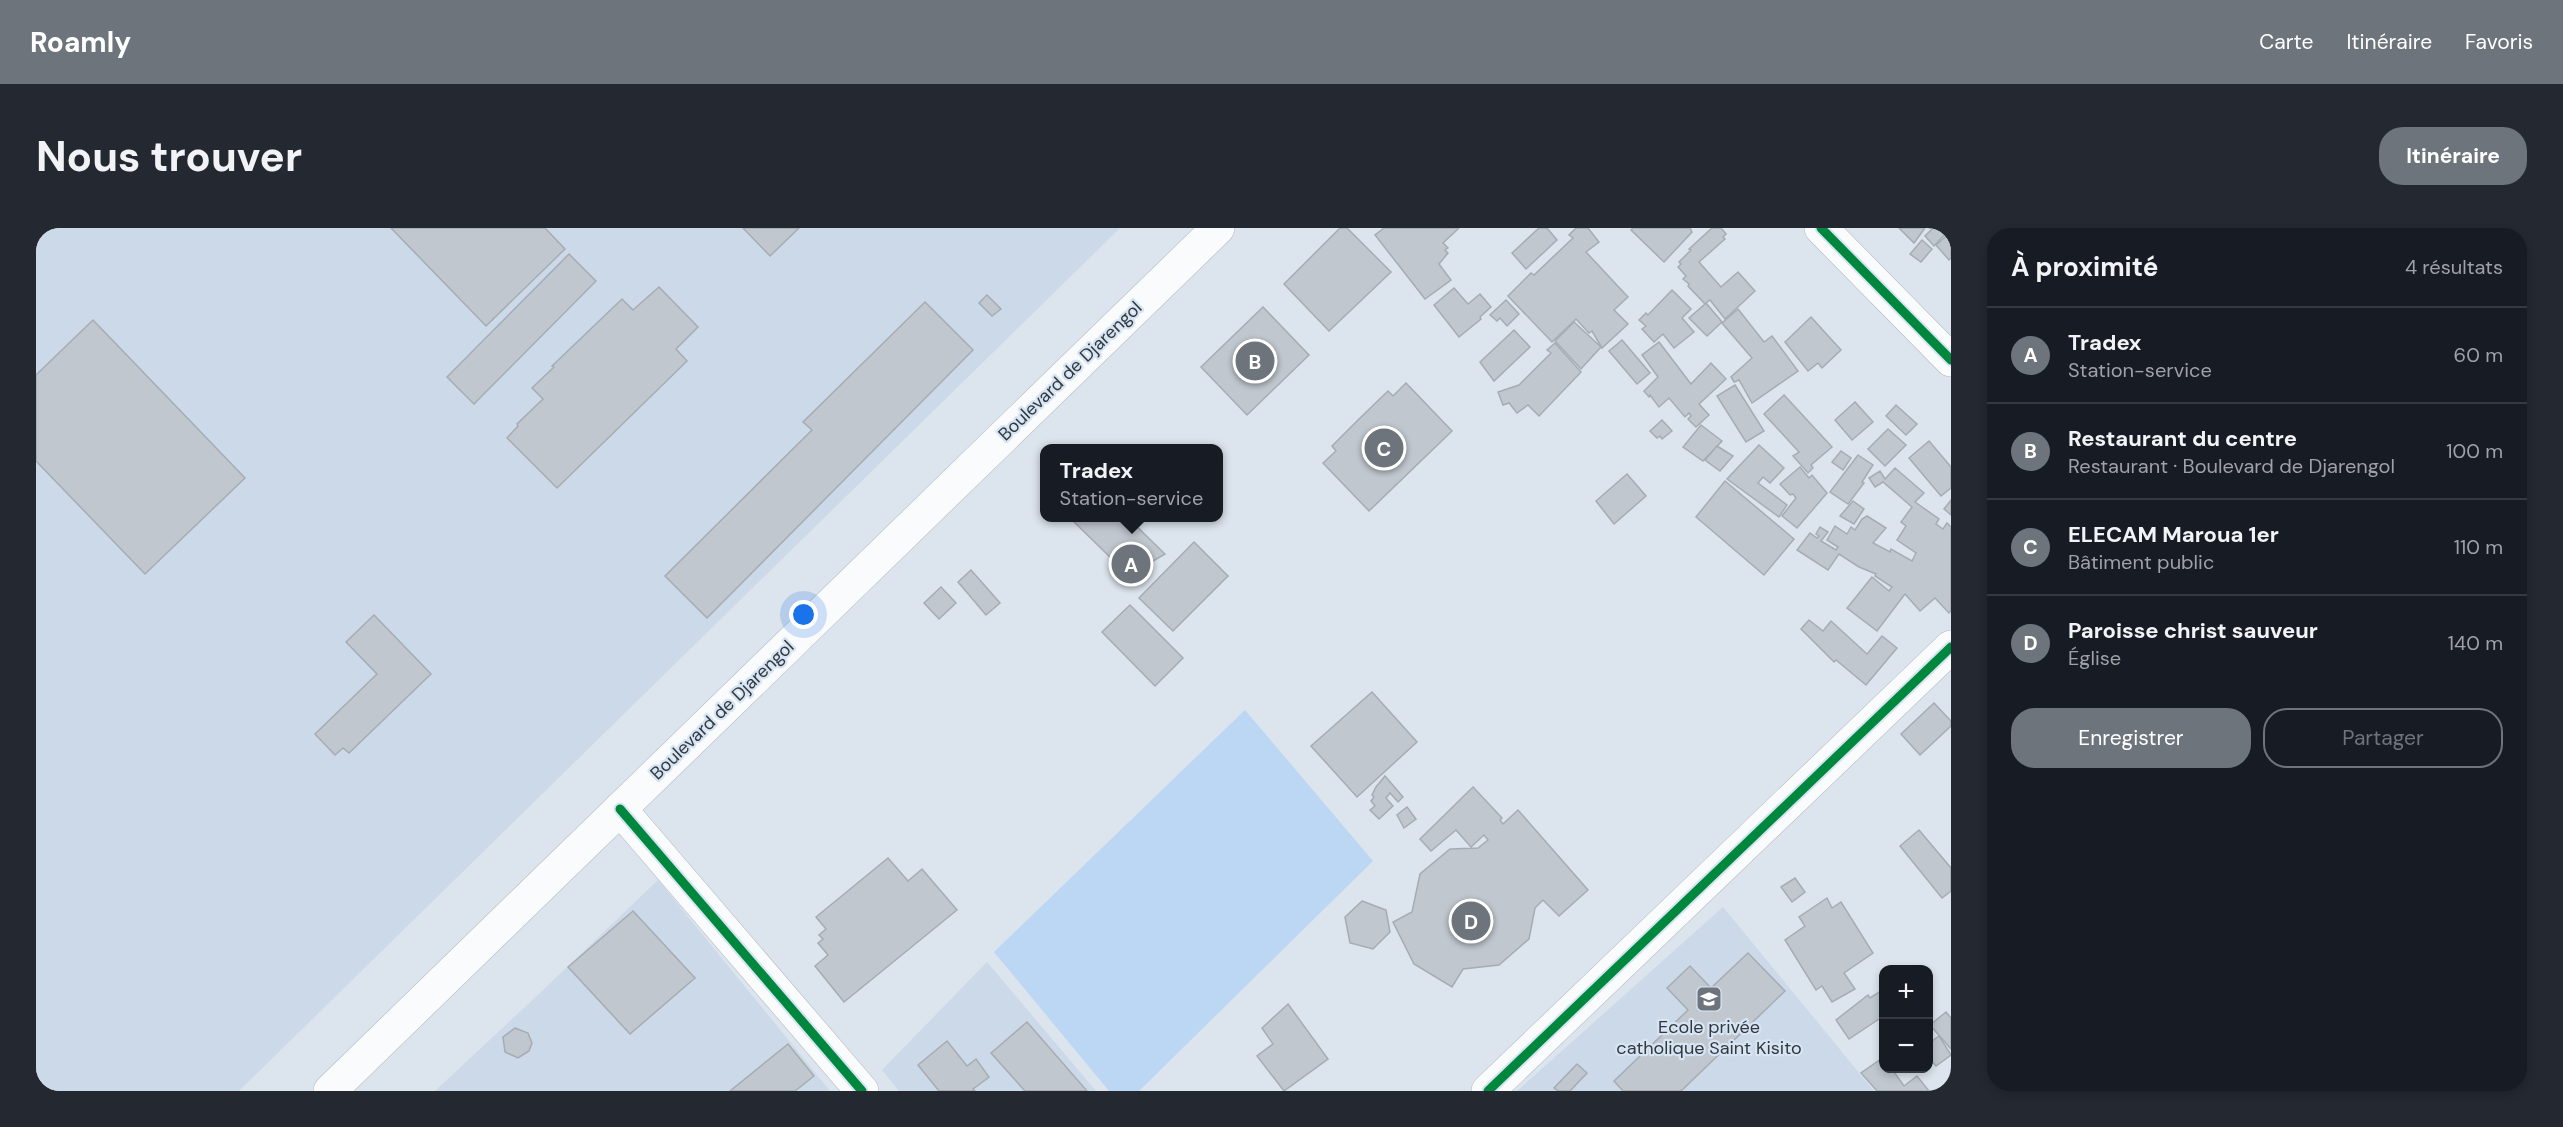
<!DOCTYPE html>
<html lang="fr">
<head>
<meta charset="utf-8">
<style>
  body { margin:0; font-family:"DM Sans",sans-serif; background:#242831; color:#f1f3f6 }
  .controls { position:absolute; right:18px; bottom:18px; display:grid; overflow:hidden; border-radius:12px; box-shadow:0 3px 9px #0003 }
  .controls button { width:54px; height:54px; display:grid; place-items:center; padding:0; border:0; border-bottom:2px solid #363941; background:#171b24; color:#f1f3f6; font:30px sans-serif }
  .you { position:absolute; left:768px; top:387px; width:21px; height:21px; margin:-15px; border:4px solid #fff; border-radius:50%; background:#1a73e8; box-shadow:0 0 0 9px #1a73e833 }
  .badge { display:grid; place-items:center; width:39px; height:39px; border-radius:50%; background:#6e747b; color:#fff; font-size:20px; font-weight:700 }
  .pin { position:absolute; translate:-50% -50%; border:3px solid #fff; box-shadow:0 2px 6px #0006 }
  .popup { position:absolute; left:1004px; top:216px; width:183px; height:78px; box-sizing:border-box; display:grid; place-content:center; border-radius:12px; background:#171b24; filter:drop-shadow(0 2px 4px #0005); font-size:20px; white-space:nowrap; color:#9ea1a6 }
  .popup b { font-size:22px; color:#f1f3f6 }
  .popup::after { content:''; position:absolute; left:50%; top:100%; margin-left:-12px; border:12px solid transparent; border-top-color:#171b24 }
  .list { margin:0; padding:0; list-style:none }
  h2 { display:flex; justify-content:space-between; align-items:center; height:78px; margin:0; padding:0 24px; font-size:26px }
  h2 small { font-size:20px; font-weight:400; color:#9ea1a6 }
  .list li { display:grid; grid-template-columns:39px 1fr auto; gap:18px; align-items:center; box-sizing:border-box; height:96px; padding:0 24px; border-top:2px solid #363941 }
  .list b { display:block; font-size:22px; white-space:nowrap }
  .list p { margin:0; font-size:20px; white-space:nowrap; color:#9ea1a6 }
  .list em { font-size:20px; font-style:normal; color:#9ea1a6 }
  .actions { display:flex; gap:12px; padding:18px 24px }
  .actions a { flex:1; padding:14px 0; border:2px solid #6e747b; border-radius:24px; text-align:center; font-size:21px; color:#6e747b }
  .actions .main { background:#6e747b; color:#fff }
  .map { position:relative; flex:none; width:1915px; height:863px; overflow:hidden; border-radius:24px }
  header { display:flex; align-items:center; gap:36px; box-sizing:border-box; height:84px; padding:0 30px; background:#6e747b; color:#fff }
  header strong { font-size:28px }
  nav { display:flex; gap:33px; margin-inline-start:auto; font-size:21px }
  .intro { display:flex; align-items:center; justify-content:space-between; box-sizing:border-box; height:144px; padding:0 36px }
  h1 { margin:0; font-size:42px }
  .button { padding:15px 27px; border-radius:24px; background:#6e747b; color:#fff; font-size:21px; font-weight:700 }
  main { display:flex; gap:36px; padding:0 36px }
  aside { flex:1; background:#171b24; border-radius:24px; box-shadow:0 3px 9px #0003 }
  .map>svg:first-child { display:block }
  .built { fill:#ccd9e8 }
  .green { fill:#bcd7f3 }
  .building { fill:#c0c7ce; stroke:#a6acb3; stroke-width:1.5 }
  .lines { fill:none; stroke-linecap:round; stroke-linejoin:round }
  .street-casing { stroke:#b1b7be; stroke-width:34 }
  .secondary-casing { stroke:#b1b7be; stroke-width:34 }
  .primary-casing { stroke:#b1b7be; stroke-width:34 }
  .street { stroke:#fafbfc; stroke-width:33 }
  .secondary { stroke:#fafbfc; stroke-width:33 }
  .primary { stroke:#fafbfc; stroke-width:33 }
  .cycleway-casing { stroke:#d6e4f3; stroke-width:13 }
  .cycleway { stroke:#00873e; stroke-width:9 }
  .labels { text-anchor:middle; stroke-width:4.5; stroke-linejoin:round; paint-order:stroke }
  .street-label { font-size:18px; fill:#32383e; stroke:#d6e4f3 }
  .poi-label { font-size:18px; fill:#32383e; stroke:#d6e4f3 }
</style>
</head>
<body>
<header>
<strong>Roamly</strong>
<nav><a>Carte</a><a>Itinéraire</a><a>Favoris</a></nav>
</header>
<div class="intro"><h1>Nous trouver</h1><a class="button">Itinéraire</a></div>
<main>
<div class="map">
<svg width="1915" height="863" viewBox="0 0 1915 863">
  <rect width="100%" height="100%" fill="#dce4ed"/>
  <g class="built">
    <polygon points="0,0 1084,0 203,863 0,863"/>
    <polygon points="622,652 794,863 399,863 504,765"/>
    <polygon points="1687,679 1838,863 1481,863"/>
    <polygon points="951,734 1060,863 863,863 846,842"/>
  </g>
  <polygon class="green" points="1209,482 1337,633 1103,863 1073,863 958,724"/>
  <g class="building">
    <polygon points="355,0 509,0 529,21 450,98"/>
    <polygon points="707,0 763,0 734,28"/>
    <polygon points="1304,0 1311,0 1355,44 1293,103 1248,56"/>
    <polygon points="1348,0 1423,0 1407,15 1412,20 1409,22 1412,25 1403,36 1415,52 1389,71 1339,7"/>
    <polygon points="1503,0 1511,0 1521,12 1490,41 1476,25"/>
    <polygon points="1540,0 1552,0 1563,14 1550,24 1592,69 1578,82 1592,96 1566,120 1556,103 1553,105 1540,91 1516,114 1472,68 1495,45 1498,47 1537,10 1533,7"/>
    <polygon points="1597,0 1654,0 1656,4 1628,34 1595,2"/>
    <polygon points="1676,0 1685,0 1690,6 1687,9 1689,11 1663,34 1685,59 1702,44 1719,63 1689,91 1674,72 1670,75 1686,94 1671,108 1653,90 1669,76 1652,58 1653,56 1647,51 1650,48 1642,39 1645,36 1643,34 1655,22 1653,21"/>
    <polygon points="1863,0 1889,0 1878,15"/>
    <polygon points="1897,0 1915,0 1898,18 1889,8"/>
    <polygon points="1915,4 1915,30 1913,32 1900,17"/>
    <polygon points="1886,12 1896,21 1885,34 1874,26"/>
    <polygon points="533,26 560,53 438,176 411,149"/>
    <polygon points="623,59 662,99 640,121 651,133 521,260 471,210 482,198 481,196 507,171 496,160 518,139 516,138 586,71 597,82"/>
    <polygon points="1418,60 1432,76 1444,66 1455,79 1444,89 1445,91 1423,109 1398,77"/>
    <polygon points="1636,62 1655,81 1646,90 1658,104 1638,120 1627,106 1618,114 1606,101 1610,98 1603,92 1610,85 1612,87"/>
    <polygon points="951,67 965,81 956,88 943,75"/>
    <polygon points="1470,72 1483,86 1471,98 1464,90 1461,93 1454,87"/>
    <polygon points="889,74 937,122 671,390 629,348 776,202 767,194"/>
    <polygon points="1227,79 1273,127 1211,187 1165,139"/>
    <polygon points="1702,81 1728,114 1736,108 1762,143 1716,175 1703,152 1698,154 1695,149 1716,130 1686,95"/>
    <polygon points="1775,89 1805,122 1786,140 1782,135 1772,143 1749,114"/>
    <polygon points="57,92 209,250 109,346 0,233 0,147"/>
    <polygon points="1538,94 1565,119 1545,141 1519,113"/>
    <polygon points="1478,102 1494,119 1458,153 1444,134"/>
    <polygon points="1586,112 1614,145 1601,156 1573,123"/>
    <polygon points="1623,114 1655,156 1675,135 1690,151 1663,176 1673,187 1660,199 1652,191 1655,188 1653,185 1649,189 1633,170 1623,179 1614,167 1613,169 1608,163 1622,149 1606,127"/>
    <polygon points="1519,115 1545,144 1503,188 1492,177 1481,185 1473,175 1467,177 1462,164 1483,157 1515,125 1511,122"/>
    <polygon points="1370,155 1416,203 1333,283 1287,235 1300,223 1296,218 1323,191 1352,163 1357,168"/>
    <polygon points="1699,157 1728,203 1710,214 1681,168"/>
    <polygon points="1748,167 1796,219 1775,237 1777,240 1772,245 1757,228 1763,224 1728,186"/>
    <polygon points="1819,174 1837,194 1816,212 1799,192"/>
    <polygon points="1860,177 1881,196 1870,207 1850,188"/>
    <polygon points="1626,192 1636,203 1626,211 1624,208 1621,210 1614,203"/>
    <polygon points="1665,197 1686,213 1667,233 1647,219"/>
    <polygon points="1852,201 1870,217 1849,238 1832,221"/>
    <polygon points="1893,213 1915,239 1915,260 1905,268 1873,230"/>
    <polygon points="1723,217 1748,240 1734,255 1727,249 1722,255 1751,277 1743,289 1691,251"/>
    <polygon points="1681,218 1697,228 1684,243 1669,232"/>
    <polygon points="1805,223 1815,230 1807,242 1796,234"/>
    <polygon points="1822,227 1837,237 1826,254 1828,255 1812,276 1794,264"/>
    <polygon points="1764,239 1773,250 1776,247 1791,265 1761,300 1746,288 1760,270 1757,266 1754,267 1744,256"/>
    <polygon points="1859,240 1888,265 1879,274 1903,291 1900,296 1907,301 1911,295 1915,299 1915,383 1913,385 1899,370 1884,383 1869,366 1841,403 1811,380 1836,349 1853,363 1856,359 1839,348 1840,346 1823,339 1803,326 1792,342 1761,322 1774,305 1781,310 1783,308 1780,306 1784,299 1792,304 1785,313 1800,322 1802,319 1791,312 1799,298 1811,306 1815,299 1819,302 1826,291 1831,288 1850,300 1837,315 1854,324 1855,321 1876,333 1880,325 1861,312 1870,298 1865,294 1876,279 1847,254 1839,259 1833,250 1844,243 1849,251"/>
    <polygon points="1591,246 1610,268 1578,296 1560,273"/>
    <polygon points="1689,253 1758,311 1728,347 1660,289"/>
    <polygon points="1915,272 1915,287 1908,281"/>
    <polygon points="1817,273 1828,281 1818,296 1804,288"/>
    <polygon points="1034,290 1092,290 1129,326 1112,336 1075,330"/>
    <polygon points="1158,314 1192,348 1137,403 1103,370"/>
    <polygon points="935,342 964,375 950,387 922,354"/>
    <polygon points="905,359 920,375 903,391 888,375"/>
    <polygon points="1094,377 1147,430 1119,458 1066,404"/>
    <polygon points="338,387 395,446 313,525 307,520 299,527 279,506 341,446 310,414"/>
    <polygon points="1773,392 1787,403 1795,393 1831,426 1846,408 1861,420 1830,457 1800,432 1798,434 1765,401"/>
    <polygon points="1336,464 1381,514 1321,569 1275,518"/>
    <polygon points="1898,475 1915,493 1915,498 1884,527 1865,506"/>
    <polygon points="1349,548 1367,569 1362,574 1354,565 1350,570 1357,578 1343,591 1334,582 1339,578 1335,573 1338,569 1336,567 1340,559"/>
    <polygon points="1437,559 1466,590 1464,592 1467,596 1482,582 1552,662 1523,688 1507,672 1499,680 1493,711 1463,737 1427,741 1416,759 1378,736 1357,694 1376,684 1384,646 1414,621 1442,620 1452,612 1448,607 1435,619 1420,602 1395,623 1384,611"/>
    <polygon points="1371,579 1380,591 1368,600 1361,587"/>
    <polygon points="1883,602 1915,640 1915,663 1906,670 1864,618"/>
    <polygon points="852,630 872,653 886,641 921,682 808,774 779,738 792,727 782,715 787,711 783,707 790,701 780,689"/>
    <polygon points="1759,650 1769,664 1756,674 1745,659"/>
    <polygon points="1791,670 1796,680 1805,674 1837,725 1808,745 1819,761 1796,774 1786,758 1780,762 1749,712 1769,698 1763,689"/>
    <polygon points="1326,673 1350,682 1354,704 1337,721 1314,715 1309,689"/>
    <polygon points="597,683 659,750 594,806 532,739"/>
    <polygon points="1712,725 1749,763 1645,863 1587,863 1578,853 1652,782 1631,760 1654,738 1675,760"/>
    <polygon points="1848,761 1848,784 1845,786 1846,789 1813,811 1800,792 1832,767 1834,770"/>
    <polygon points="1252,776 1292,831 1248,863 1221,828 1237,816 1226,800"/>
    <polygon points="1910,784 1915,790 1915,821 1894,797"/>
    <polygon points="991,794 1051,863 989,863 955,825"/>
    <polygon points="479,800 492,805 496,815 493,823 482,830 469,824 467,809"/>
    <polygon points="1903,808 1915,827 1900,838 1892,829 1892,816"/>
    <polygon points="911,813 931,838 940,831 953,849 937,861 939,863 903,863 882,837"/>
    <polygon points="752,816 778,848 759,863 694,863"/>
    <polygon points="1848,829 1848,840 1863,840 1858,844 1868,858 1881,848 1893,863 1841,863 1825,845"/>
    <polygon points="1541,836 1551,845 1534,863 1522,863 1518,860"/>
    <polygon points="1912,857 1915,863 1905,863"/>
  </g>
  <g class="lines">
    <g class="street-casing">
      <g id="street">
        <polyline points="584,581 826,863"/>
        <polyline points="1452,863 1915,419"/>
      </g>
    </g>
    <g class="secondary-casing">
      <polyline id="secondary" points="1785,0 1915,132"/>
    </g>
    <g class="primary-casing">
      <polyline id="primary" points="294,863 1182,0"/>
    </g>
    <use href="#street" class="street"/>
    <use href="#secondary" class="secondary"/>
    <use href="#primary" class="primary"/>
    <g class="cycleway-casing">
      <g id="cycleway">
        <polyline points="1785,0 1915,132"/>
        <polyline points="584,581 826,863"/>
        <polyline points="1452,863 1915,419"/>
      </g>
    </g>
    <use href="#cycleway" class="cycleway"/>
  </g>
  <defs>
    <g id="school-square" transform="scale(1.35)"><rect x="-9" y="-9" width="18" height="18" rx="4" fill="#6e747b" stroke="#d6e4f3"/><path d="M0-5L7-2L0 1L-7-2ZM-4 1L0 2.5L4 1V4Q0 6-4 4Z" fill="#fff"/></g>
  </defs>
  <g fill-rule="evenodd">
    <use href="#school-square" x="1673" y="771"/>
  </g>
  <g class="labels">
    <g class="street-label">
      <text transform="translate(1034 143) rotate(-44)" y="6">Boulevard de Djarengol</text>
      <text transform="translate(686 482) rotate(-44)" y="6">Boulevard de Djarengol</text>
    </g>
    <g class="poi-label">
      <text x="1673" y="805">Ecole privée<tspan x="1673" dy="21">catholique Saint Kisito</tspan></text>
    </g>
  </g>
</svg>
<div class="controls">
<button>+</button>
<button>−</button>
</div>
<div class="you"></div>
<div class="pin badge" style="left:1095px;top:336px">A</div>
<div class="popup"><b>Tradex</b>Station-service</div>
<div class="pin badge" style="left:1219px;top:133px">B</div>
<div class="pin badge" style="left:1348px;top:220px">C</div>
<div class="pin badge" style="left:1435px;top:693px">D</div>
</div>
<aside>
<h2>À proximité<small>4 résultats</small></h2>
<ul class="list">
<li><span class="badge">A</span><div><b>Tradex</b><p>Station-service</p></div><em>60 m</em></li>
<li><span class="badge">B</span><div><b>Restaurant du centre</b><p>Restaurant · Boulevard de Djarengol</p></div><em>100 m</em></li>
<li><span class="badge">C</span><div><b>ELECAM Maroua 1er</b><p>Bâtiment public</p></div><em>110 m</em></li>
<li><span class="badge">D</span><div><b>Paroisse christ sauveur</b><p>Église</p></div><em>140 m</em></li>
</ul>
<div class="actions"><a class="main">Enregistrer</a><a>Partager</a></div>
</aside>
</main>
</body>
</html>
